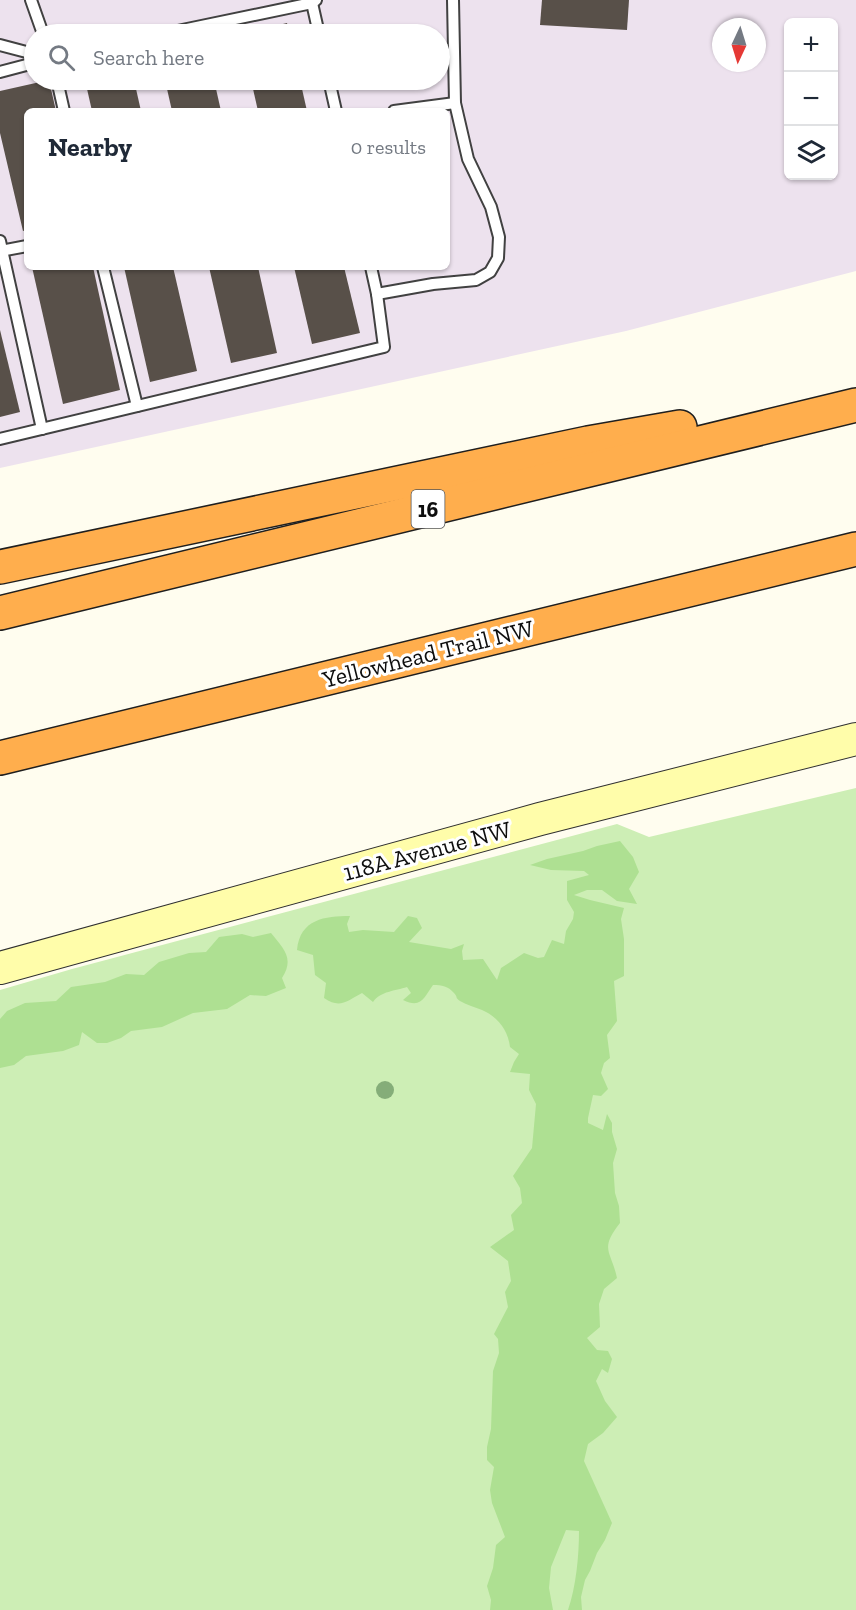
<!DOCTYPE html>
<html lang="en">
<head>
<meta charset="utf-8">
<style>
  body { margin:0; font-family:"Zilla Slab",serif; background:#f2f2f3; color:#1f2937 }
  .controls { position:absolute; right:18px; top:18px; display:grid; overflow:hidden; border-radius:9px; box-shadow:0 2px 4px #0004 }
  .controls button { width:54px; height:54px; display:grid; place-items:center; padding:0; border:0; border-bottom:2px solid #e0e1e3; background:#fff; color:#1f2937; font:30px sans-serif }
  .compass { position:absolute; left:712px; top:18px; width:54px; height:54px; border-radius:50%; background:#fff; box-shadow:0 2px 4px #0004; rotate:184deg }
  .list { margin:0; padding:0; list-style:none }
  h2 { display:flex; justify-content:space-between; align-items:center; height:78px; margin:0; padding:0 24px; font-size:26px }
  h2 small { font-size:20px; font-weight:400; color:#747a83 }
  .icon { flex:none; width:33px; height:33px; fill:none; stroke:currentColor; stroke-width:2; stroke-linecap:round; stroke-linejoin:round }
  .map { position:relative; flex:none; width:856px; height:1610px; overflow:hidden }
  .search { position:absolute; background:#fff; box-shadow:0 2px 4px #0004; left:24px; top:24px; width:426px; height:66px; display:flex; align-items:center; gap:15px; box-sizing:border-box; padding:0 21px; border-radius:33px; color:#747a83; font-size:22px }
  .panel { position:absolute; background:#fff; box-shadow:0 2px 4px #0004; left:24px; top:108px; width:426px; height:162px; border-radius:9px }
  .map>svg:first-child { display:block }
  .industrial { fill:#ede2ee; fill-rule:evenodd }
  .green { fill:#cdeeb5 }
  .forest { fill:#aee092 }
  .building { fill:#585049 }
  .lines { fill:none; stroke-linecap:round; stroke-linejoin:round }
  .lane-casing { stroke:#414141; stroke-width:14 }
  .secondary-casing { stroke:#303030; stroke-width:34 }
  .highway-casing { stroke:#1f1f1f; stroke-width:36 }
  .lane { stroke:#fff; stroke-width:10 }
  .secondary { stroke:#fffdaa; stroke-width:32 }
  .highway { stroke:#ffae4d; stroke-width:33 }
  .tree { fill:#85ad79 }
  .labels { text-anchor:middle; stroke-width:6; stroke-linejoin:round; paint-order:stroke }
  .shield { fill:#fff; stroke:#565656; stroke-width:1.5 }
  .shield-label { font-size:22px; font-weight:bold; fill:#0e0e0e }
  .street-label { font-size:24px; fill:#0e0e0e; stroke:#fff }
</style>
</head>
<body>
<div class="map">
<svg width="856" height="1610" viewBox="0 0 856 1610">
  <rect width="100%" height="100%" fill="#fffdef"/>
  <path class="industrial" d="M0,0H856V271L626,331L0,468ZM788,22H834V176H788ZM721,27H757V63H721ZM34,34H440V80H34ZM27,111H447V267H27Z"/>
  <polygon class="green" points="856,788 856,1610 0,1610 0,990 72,969 617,824 649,837"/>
  <g class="forest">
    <path d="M620,841L633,857L639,872L629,889L637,904L617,901L602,890H587L574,895L590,900L624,908L621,919L624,939V976L614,981L617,1021L607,1035L610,1058L604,1063L601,1073L608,1089L601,1096L593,1095L588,1118V1123L603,1130L607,1114L612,1123V1132L617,1149L613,1163L615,1193L619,1206L620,1223C599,1250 611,1250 617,1278L604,1289L599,1304L600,1327L587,1338L597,1350L608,1351L612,1359L608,1373L602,1369L596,1381L605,1401L617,1417L603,1433L588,1444L584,1461L612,1523L605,1540L597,1553L590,1571L585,1580L581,1597L582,1610H568C576,1587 579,1556 579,1531L566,1530L551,1567L549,1588L553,1610H490L491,1600L487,1586L493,1568L496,1545L505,1537L492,1503L490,1490L494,1467L487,1460V1447L491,1429L493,1371L499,1353L498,1339L494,1334L508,1307L505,1292L511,1281L508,1261L490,1247L514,1230L511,1215L522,1203L520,1188L513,1176L532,1148L536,1104L529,1090L530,1074L510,1072L514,1062L519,1054L510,1047C508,1030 498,1017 482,1010C475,1007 467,1005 460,1001C454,996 459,999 454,993C448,986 442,985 433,985C424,997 422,1009 403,1000L411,993L407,987C395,991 381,991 373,1002L362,993C347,1001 340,1009 324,998L326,983L315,975L313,955L297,950C300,919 325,916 350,916L347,924L349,932L363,930L394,932L408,916L417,918L422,928L409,942L451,949L464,944L462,951L463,960L483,959L497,980L501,968L524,953L538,958L544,957L552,940L564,944L566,931L573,919L574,912L567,900V881L589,875L584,871L551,870L530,865L547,859L583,851L597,846Z"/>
    <path d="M271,933C283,948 295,958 282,978L286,988L266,996L250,995L227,1009L193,1013L162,1027L131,1031L121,1038L107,1043H97L82,1032L79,1045L63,1051L26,1056L14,1065L0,1068V1019L7,1011L25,1003L56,1001L71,987L105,982L126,974L144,975L159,962L189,953L206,952L219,937L242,934L253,937Z"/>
  </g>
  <g class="building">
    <polygon points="542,0 629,0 627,30 540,25"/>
    <polygon points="287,23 290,34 241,34"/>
    <polygon points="49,80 56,111 27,111 27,230 23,231 0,133 0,91"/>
    <polygon points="85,80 134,80 141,111 92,111"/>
    <polygon points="165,80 214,80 221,111 172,111"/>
    <polygon points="251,80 300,80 307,111 258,111"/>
    <polygon points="32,267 93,267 120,390 63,404"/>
    <polygon points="124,267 173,267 197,371 150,382"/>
    <polygon points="209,267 258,267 277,353 231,363"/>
    <polygon points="294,267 344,267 360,333 312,344"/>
    <polygon points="0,330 20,412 0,417"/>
  </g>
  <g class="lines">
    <g class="lane-casing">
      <g id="lane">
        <polyline points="31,0 43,34"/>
        <polyline points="312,3 319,34"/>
        <polyline points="163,34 312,3 316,0"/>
        <polyline points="0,45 34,54"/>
        <polyline points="0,72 34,63"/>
        <polyline points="57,80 64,111"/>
        <polyline points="329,80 336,111"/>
        <polyline points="394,111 455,103"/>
        <polyline points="0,241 42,429"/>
        <polyline points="0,251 27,246"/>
        <polyline points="103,267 137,406"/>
        <polyline points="377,294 433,284 476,280 490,272 498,258 499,237 491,207 468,159 455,103 453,0"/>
        <polyline points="0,439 384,347 377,294 371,267"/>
      </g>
    </g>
    <g class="secondary-casing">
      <polyline id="secondary" points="0,968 540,819 856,739"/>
    </g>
    <g class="highway-casing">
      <g id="highway">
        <polyline points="0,567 588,443 680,427"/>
        <polyline points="0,613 856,405"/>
        <polyline points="0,758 856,549"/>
      </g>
    </g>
    <use href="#lane" class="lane"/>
    <use href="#secondary" class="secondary"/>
    <use href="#highway" class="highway"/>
  </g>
  <circle class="tree" cx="385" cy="1090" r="9"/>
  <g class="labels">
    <rect class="shield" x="411.5" y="490" width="33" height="38" rx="4.5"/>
    <g class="shield-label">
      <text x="428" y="517">16</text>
    </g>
    <g class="street-label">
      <text transform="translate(428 654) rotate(-14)" y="8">Yellowhead Trail NW</text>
      <text transform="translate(427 851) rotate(-15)" y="8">118A Avenue NW</text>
    </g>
  </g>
</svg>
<div class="controls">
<button>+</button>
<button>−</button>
<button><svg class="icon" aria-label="layers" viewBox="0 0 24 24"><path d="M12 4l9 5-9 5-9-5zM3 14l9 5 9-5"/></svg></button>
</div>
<svg class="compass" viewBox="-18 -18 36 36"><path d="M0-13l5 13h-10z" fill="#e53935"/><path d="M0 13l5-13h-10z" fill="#747a83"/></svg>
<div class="search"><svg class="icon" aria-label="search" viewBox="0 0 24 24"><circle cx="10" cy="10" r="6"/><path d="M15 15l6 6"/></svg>Search here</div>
<section class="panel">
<h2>Nearby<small>0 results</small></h2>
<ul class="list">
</ul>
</section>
</div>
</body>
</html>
